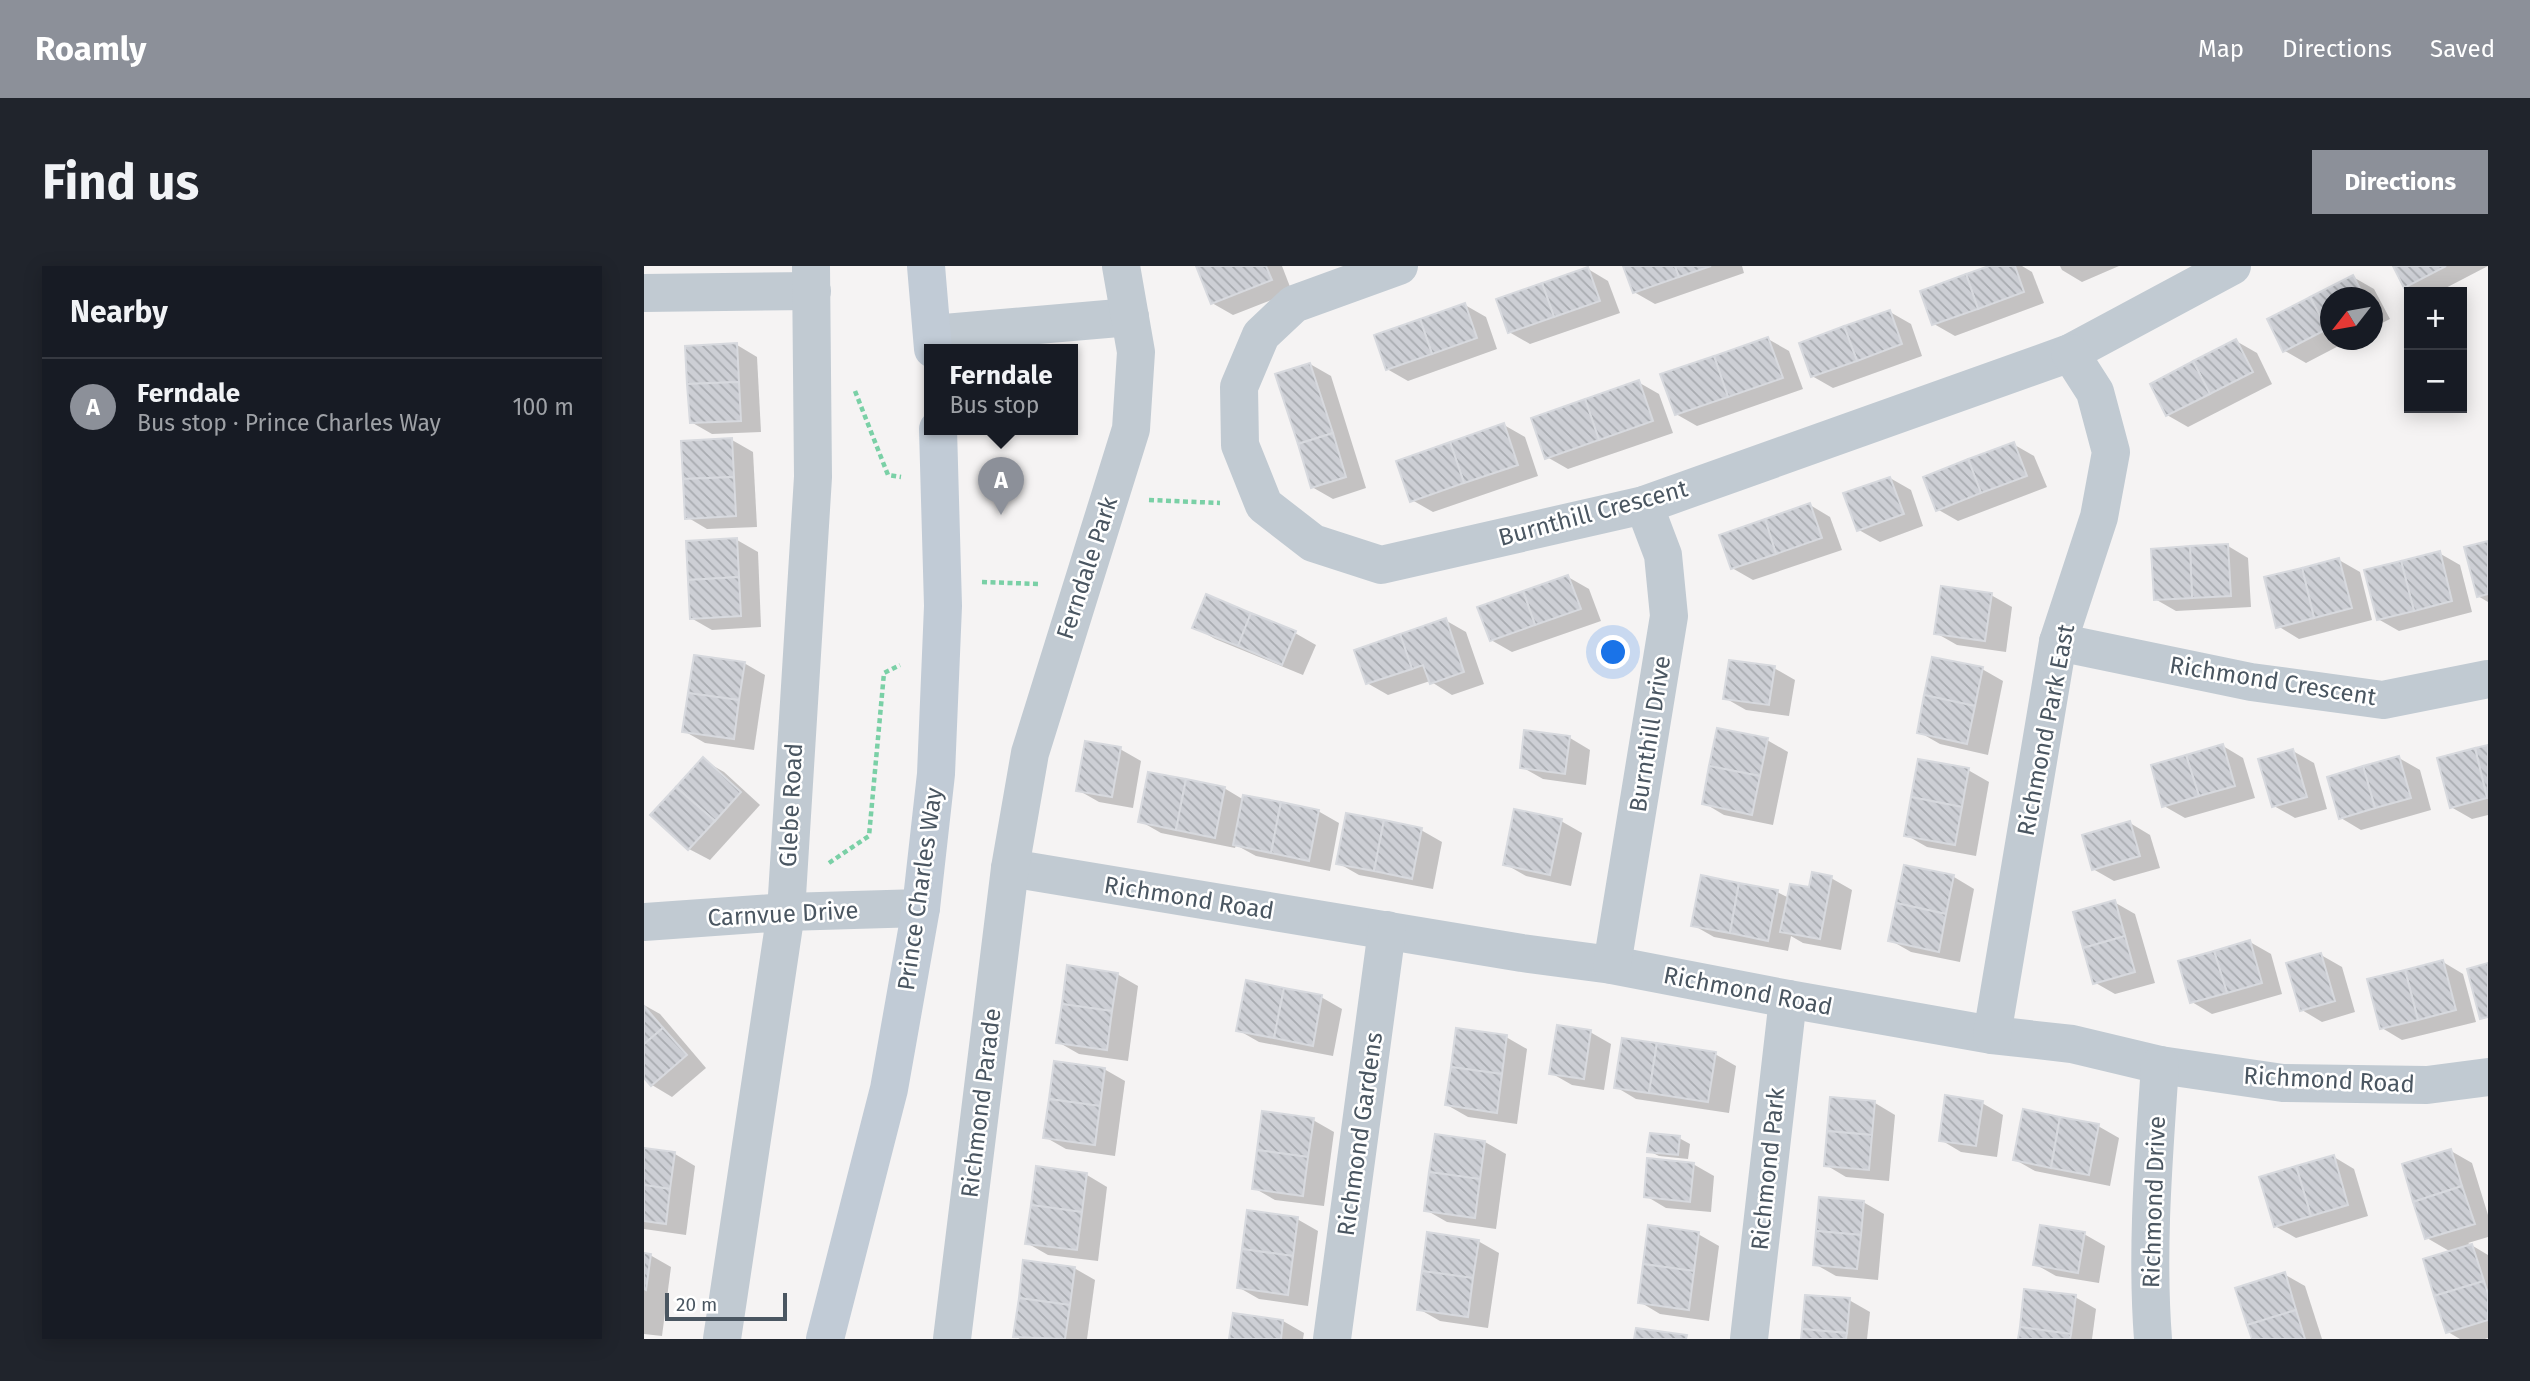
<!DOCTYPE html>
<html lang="en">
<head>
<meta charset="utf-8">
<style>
  body { margin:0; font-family:"Fira Sans",sans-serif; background:#20242c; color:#f1f3f6 }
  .controls { position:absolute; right:21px; top:21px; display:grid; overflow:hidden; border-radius:0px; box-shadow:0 4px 18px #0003 }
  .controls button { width:63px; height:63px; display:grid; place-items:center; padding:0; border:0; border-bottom:2px solid #363941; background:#171b24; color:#f1f3f6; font:35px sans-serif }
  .compass { position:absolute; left:1676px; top:21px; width:63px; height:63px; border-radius:50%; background:#171b24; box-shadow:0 4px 18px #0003; rotate:239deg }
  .scale { position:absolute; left:21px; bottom:18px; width:122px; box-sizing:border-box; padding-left:7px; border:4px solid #4a5661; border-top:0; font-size:19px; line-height:24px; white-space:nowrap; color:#4a5661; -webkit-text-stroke:5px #fff; paint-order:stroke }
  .you { position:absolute; left:970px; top:387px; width:24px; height:24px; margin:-18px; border:5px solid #fff; border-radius:50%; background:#1a73e8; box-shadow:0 0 0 10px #1a73e833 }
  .badge { display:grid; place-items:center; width:46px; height:46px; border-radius:50%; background:#8c9099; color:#fff; font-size:23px; font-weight:700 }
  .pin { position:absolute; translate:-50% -58px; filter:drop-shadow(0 2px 4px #0008) }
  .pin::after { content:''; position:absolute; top:37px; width:24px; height:21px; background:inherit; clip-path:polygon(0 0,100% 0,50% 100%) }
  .popup { position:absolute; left:280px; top:78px; width:154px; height:91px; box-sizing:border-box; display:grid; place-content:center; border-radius:0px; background:#171b24; filter:drop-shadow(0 2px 5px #0005); font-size:23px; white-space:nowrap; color:#9ea1a6 }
  .popup b { font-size:26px; color:#f1f3f6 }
  .popup::after { content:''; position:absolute; left:50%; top:100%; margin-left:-14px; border:14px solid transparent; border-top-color:#171b24 }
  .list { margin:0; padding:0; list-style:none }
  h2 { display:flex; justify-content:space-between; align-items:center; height:91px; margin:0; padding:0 28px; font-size:30px }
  h2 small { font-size:23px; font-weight:400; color:#9ea1a6 }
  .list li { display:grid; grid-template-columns:46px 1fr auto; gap:21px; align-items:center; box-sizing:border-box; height:98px; padding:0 28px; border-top:2px solid #363941 }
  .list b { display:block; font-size:26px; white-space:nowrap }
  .list p { margin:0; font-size:23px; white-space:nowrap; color:#9ea1a6 }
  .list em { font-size:23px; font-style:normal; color:#9ea1a6 }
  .map { position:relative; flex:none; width:1844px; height:1073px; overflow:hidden; border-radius:0px }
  header { display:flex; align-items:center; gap:42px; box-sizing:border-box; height:98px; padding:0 35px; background:#8c9099; color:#fff }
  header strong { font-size:33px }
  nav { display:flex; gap:38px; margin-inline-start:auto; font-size:24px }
  .intro { display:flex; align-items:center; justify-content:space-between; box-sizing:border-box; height:168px; padding:0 42px }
  h1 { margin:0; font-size:49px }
  .button { padding:18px 32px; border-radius:0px; background:#8c9099; color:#fff; font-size:24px; font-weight:700 }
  main { display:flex; gap:42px; padding:0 42px }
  aside { flex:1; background:#171b24; border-radius:0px; box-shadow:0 4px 18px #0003 }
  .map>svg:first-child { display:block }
  .shadow { fill:#0003 }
  .building { fill:url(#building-back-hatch); stroke:#d7d9de; stroke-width:2 }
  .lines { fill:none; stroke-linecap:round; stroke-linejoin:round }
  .path { stroke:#7ad0a6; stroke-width:4.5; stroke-dasharray:5 3.5; stroke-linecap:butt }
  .street { stroke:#c1cad2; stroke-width:38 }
  .secondary { stroke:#c1cbd6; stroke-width:38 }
  .labels { text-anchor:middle; stroke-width:5; stroke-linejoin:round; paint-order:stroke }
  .street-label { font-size:24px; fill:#4a5661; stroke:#fff }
</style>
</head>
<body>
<header>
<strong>Roamly</strong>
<nav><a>Map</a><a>Directions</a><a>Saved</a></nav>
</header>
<div class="intro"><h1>Find us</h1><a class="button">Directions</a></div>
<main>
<aside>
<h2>Nearby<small></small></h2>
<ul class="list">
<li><span class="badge">A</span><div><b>Ferndale</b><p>Bus stop · Prince Charles Way</p></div><em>100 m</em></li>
</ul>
</aside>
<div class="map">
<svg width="1844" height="1073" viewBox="0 0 1844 1073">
  <defs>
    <pattern id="building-back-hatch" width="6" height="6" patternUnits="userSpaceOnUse" patternTransform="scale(1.75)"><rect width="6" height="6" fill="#cdcfd5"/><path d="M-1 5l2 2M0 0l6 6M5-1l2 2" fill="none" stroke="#a8abb0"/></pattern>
  </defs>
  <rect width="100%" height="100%" fill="#f5f3f3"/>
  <g class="shadow">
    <polygon points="554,0 638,0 648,26 589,49 568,37"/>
    <polygon points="981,0 1098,0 1100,7 1011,38 990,26"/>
    <polygon points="1350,0 1378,0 1388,6 1400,37 1311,70 1290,58"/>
    <polygon points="1416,0 1475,0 1438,16 1418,4"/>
    <polygon points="1751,0 1844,0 1794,26 1772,26 1761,20"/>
    <polygon points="944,3 964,15 976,47 886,78 865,66"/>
    <polygon points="1709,11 1730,23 1746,53 1728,62 1728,32 1686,32 1686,74 1706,74 1662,97 1641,85 1625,54"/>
    <polygon points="821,39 842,51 853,83 764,115 743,103"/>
    <polygon points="1246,46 1267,58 1278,90 1189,122 1168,110"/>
    <polygon points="1124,73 1145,85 1159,123 1053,160 1032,148"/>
    <polygon points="1592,75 1613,87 1628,118 1544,161 1523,149"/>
    <polygon points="93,79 113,91 117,166 68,168 47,156"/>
    <polygon points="666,98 687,110 722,222 689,233 668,221"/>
    <polygon points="994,116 1015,128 1029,167 924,203 903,191"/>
    <polygon points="860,159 881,171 894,210 789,246 768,234"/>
    <polygon points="88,174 109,186 113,261 63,263 43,251"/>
    <polygon points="1369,178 1390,190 1403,221 1314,255 1293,243"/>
    <polygon points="1246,212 1267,224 1279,260 1236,276 1215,264"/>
    <polygon points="1166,239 1186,251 1198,284 1109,314 1088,302"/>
    <polygon points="93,274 114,286 117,361 68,364 47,352"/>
    <polygon points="1844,277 1844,336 1834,330"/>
    <polygon points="1584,280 1604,292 1607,341 1532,345 1511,333"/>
    <polygon points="1795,287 1816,299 1828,346 1755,365 1734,353"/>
    <polygon points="1695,294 1716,306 1728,354 1655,373 1634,360"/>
    <polygon points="924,311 945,323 957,355 868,386 847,374"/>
    <polygon points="1347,329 1368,341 1362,386 1313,379 1292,367"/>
    <polygon points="801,354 822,366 840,418 808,429 786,415 744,429 723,417"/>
    <polygon points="551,361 651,367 672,379 659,409 571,373"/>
    <polygon points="100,397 121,409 110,484 61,477 40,465"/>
    <polygon points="1130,402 1151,414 1145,450 1102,444 1081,432"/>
    <polygon points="1338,403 1359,415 1344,489 1296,478 1275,466"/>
    <polygon points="926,472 946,484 942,519 899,513 878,501"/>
    <polygon points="1123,474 1144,486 1129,559 1080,549 1060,537"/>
    <polygon points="1579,480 1599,492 1611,532 1541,552 1520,540"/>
    <polygon points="1844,481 1844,549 1828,553 1807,541"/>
    <polygon points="476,483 497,495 489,542 455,536 434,524"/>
    <polygon points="1649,485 1670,497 1683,543 1651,552 1630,540"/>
    <polygon points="1755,492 1776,504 1787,544 1717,564 1697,552"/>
    <polygon points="59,494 80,506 116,539 66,594 45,583 9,549"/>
    <polygon points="1324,504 1345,516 1332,590 1283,581 1262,569"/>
    <polygon points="580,522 600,534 674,545 695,557 686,605 612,590 592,579 591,582 517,567 496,555"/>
    <polygon points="917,555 938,567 927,620 882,610 861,598"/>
    <polygon points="1486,557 1506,569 1516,602 1470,615 1449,603"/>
    <polygon points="777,564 798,576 789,623 715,609 694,597"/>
    <polygon points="1310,611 1330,623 1316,696 1267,686 1246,674"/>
    <polygon points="1187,612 1208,624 1197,684 1159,677 1147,670 1144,685 1070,671 1049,659 1133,626 1145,632"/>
    <polygon points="1470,636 1491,648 1511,717 1471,728 1450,716"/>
    <polygon points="1606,676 1627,688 1638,728 1568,748 1548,736"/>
    <polygon points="1677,689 1698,701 1711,746 1678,756 1658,744"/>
    <polygon points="1799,696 1819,708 1832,756 1758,774 1738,762"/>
    <polygon points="473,708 494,720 484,795 435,788 414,776"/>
    <polygon points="677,731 698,743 689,790 615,776 594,764"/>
    <polygon points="0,739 16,748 62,802 28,831 8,819 0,810"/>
    <polygon points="946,766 967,778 960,824 928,819 907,807"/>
    <polygon points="862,771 883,783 873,858 824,851 803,839"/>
    <polygon points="1071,788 1092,800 1085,847 992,833 972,821"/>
    <polygon points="460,803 481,815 471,890 422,883 401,871"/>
    <polygon points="1231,837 1251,849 1245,915 1202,911 1182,899"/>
    <polygon points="1338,837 1359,849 1353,891 1317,886 1297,874"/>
    <polygon points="669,854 690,866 680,940 631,934 610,922"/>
    <polygon points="1454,860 1475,872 1466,920 1391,905 1370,893"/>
    <polygon points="792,870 841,876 862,888 852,963 803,956 782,944"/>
    <polygon points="1035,872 1046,878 1044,893 1015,890 1005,885"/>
    <polygon points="0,884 31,888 51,900 42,969 0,963"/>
    <polygon points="1807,885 1828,897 1844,949 1844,971 1824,977 1844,989 1844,1072 1841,1073 1816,1073 1804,1066 1807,986 1783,972"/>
    <polygon points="1690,891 1710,903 1724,950 1652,972 1631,960"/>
    <polygon points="1049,898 1070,910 1067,946 1022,942 1002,930"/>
    <polygon points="443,909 463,921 454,995 404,989 383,977"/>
    <polygon points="1219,936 1240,948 1234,1014 1192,1010 1171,998"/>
    <polygon points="653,953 674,965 664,1040 615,1033 594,1021"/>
    <polygon points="1054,968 1075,980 1065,1055 1016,1048 996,1036"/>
    <polygon points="1440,968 1461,980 1455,1017 1412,1010 1391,998"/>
    <polygon points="834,975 855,987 844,1062 796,1055 775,1043"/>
    <polygon points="0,988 6,989 27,1001 18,1070 0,1068"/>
    <polygon points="430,1002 451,1014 443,1073 376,1073 371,1070"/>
    <polygon points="1640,1008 1661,1020 1678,1073 1609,1073"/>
    <polygon points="1431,1031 1452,1043 1448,1073 1376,1073"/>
    <polygon points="1205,1034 1226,1046 1223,1073 1158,1073"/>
    <polygon points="590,1049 639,1055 660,1067 659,1073 587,1073"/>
  </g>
  <g class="building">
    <polygon points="552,0 622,0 628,14 567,38"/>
    <polygon points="979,0 1031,0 1035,11 989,27"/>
    <polygon points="1031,0 1067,0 1035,11"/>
    <polygon points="1345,0 1371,0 1380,26 1334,43 1322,8"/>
    <polygon points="1749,0 1802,0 1760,22"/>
    <polygon points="944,1 956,35 910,51 898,17"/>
    <polygon points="1322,8 1334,43 1288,59 1276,25"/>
    <polygon points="1709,9 1721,32 1686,32 1686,62 1683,63 1666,31"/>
    <polygon points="898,17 910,51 864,67 852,33"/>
    <polygon points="1666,31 1683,63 1639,86 1623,53"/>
    <polygon points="821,37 833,72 788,88 776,53"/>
    <polygon points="1246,44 1258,78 1213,95 1200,60"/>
    <polygon points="776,53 788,88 742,104 730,69"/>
    <polygon points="1200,60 1213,95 1167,111 1155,77"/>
    <polygon points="1124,71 1139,112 1084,131 1070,90"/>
    <polygon points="1592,73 1609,106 1566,128 1549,95"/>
    <polygon points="93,77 95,116 43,118 41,80"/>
    <polygon points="1070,90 1084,131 1031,149 1016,108"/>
    <polygon points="1549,95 1566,128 1522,150 1506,118"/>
    <polygon points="666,97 689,167 654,178 631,108"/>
    <polygon points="995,114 1009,155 955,174 941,133"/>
    <polygon points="95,116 97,155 46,157 43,118"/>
    <polygon points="941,133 955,174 901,193 887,152"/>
    <polygon points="860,157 874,199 820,217 806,176"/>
    <polygon points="689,167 702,211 667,222 654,178"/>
    <polygon points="88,172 90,211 39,213 37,175"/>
    <polygon points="806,176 820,217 766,236 752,195"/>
    <polygon points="1370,176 1383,210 1337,227 1324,193"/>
    <polygon points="1324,193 1337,227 1292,245 1279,211"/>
    <polygon points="90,211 92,250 41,253 39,213"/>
    <polygon points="1246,211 1260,248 1213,265 1199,227"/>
    <polygon points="1166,237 1178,272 1132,288 1121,253"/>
    <polygon points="1121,253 1132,288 1087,303 1075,269"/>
    <polygon points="93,272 95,311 44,314 42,275"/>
    <polygon points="1844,275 1844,328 1833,331 1820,281"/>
    <polygon points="1584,278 1587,330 1548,332 1546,280"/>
    <polygon points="1546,280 1548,332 1510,334 1507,283"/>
    <polygon points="1796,285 1808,335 1770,345 1757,295"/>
    <polygon points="1695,292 1708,342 1670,352 1658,302"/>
    <polygon points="1757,295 1770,345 1733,354 1720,304"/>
    <polygon points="1658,302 1670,352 1632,362 1620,311"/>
    <polygon points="924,309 937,343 891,359 879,325"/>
    <polygon points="95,311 97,350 46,353 44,314"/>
    <polygon points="1297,320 1348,327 1341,375 1290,368"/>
    <polygon points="879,325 891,359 846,375 833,341"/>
    <polygon points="562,328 607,347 594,380 548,362"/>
    <polygon points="607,347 652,365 638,399 594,380"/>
    <polygon points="802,352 820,406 786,418 779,399 768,403 756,368"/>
    <polygon points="756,368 768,403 722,418 710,384"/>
    <polygon points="50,389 101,396 95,434 44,427"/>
    <polygon points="1288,391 1339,401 1331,440 1280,429"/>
    <polygon points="1085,394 1131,400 1125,439 1079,433"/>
    <polygon points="44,427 95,434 90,473 38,466"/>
    <polygon points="1280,429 1331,440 1323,478 1273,467"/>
    <polygon points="1073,462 1124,472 1116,510 1065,500"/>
    <polygon points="880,464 926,470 921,508 876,502"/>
    <polygon points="441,475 477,481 468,531 432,525"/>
    <polygon points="1579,478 1591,520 1555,530 1542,489"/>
    <polygon points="1844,479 1844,532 1843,532 1831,482"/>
    <polygon points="1831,482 1843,532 1806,542 1793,492"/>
    <polygon points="1649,483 1663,531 1628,541 1614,493"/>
    <polygon points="1542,489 1555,530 1518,541 1507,499"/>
    <polygon points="1755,490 1767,532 1731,542 1719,500"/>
    <polygon points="59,491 97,526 71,555 32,521"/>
    <polygon points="1274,493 1325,502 1318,541 1267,531"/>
    <polygon points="1065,500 1116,510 1108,549 1058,538"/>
    <polygon points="1719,500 1731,542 1695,553 1683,511"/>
    <polygon points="504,506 542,513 532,564 494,556"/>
    <polygon points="542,513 581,521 571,572 532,564"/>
    <polygon points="32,521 71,555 44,584 6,549"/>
    <polygon points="599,529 637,536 627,587 589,579"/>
    <polygon points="1267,531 1318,541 1311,579 1260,570"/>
    <polygon points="637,536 675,544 665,595 627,587"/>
    <polygon points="870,543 918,553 906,609 859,599"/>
    <polygon points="702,547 740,554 730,605 692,598"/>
    <polygon points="740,554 778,562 768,613 730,605"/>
    <polygon points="1486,555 1496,590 1448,604 1438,569"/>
    <polygon points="1260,599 1310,609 1302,648 1252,637"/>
    <polygon points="1168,606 1188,610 1176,673 1136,666 1146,618 1165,621"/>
    <polygon points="1057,609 1095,617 1086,667 1047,660"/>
    <polygon points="1095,617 1134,624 1124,675 1086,667"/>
    <polygon points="1471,634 1481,670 1439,682 1429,646"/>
    <polygon points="1252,637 1302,648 1295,686 1244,675"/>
    <polygon points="1481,670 1491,706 1449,718 1439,682"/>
    <polygon points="1606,674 1618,717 1583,727 1570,685"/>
    <polygon points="1570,685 1583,727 1546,737 1534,695"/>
    <polygon points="1677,687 1691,735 1656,745 1642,697"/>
    <polygon points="1799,694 1812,744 1774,754 1761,704"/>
    <polygon points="1844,697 1844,751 1836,753 1823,703"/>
    <polygon points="423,699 474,707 468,745 418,738"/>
    <polygon points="1761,704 1774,754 1736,763 1723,713"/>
    <polygon points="602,714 640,722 630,772 592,765"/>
    <polygon points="640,722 678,729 669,780 630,772"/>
    <polygon points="418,738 468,745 463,784 412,777"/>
    <polygon points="0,740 19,762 0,778"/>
    <polygon points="913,759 947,764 940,813 905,808"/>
    <polygon points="19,762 43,789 7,820 0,812 0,778"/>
    <polygon points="812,762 863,769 858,808 807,801"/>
    <polygon points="978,772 1013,777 1005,827 970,822"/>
    <polygon points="1013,777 1072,786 1064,836 1005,827"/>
    <polygon points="410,795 461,802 456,840 405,833"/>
    <polygon points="807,801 858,808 853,847 801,839"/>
    <polygon points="1301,829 1339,835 1332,880 1295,875"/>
    <polygon points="1186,831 1231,835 1228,869 1183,865"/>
    <polygon points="405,833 456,840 451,879 399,872"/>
    <polygon points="1379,843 1416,851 1407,902 1369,894"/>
    <polygon points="618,845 670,852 664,891 613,884"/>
    <polygon points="1416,851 1455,858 1445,909 1407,902"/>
    <polygon points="1183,865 1228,869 1225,904 1180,900"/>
    <polygon points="1006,867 1036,870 1034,889 1003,886"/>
    <polygon points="791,868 841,875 836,913 785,906"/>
    <polygon points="0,882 31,886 26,923 0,919"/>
    <polygon points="1807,883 1818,920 1769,936 1758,898"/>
    <polygon points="613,884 664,891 659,930 608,923"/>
    <polygon points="1690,889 1704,939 1667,950 1652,900"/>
    <polygon points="1003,892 1050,897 1046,936 1000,931"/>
    <polygon points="392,900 443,907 438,946 387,939"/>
    <polygon points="1652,900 1667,950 1630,961 1615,911"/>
    <polygon points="785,906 836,913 831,952 780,945"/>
    <polygon points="0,919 26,923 22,958 0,955"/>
    <polygon points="1818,920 1831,958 1781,973 1769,936"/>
    <polygon points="1175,931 1220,935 1217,969 1172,965"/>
    <polygon points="387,939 438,946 433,984 381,978"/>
    <polygon points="603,944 654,951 649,990 598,983"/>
    <polygon points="1004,959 1055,966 1050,1005 999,998"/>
    <polygon points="1396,959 1441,966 1434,1007 1389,999"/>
    <polygon points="1172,965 1217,969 1213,1003 1169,999"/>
    <polygon points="783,966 835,974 829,1012 778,1005"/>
    <polygon points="1828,978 1840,1015 1790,1030 1779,993"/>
    <polygon points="598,983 649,990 644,1029 593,1022"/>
    <polygon points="0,987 7,988 2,1024 0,1023"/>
    <polygon points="379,994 431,1001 426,1039 375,1032"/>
    <polygon points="999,998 1050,1005 1045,1044 994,1037"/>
    <polygon points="778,1005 829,1012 824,1051 773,1044"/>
    <polygon points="1641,1006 1652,1044 1603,1059 1591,1022"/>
    <polygon points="1840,1015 1844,1028 1844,1054 1802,1067 1790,1030"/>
    <polygon points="1380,1023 1432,1029 1427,1068 1376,1061"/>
    <polygon points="1161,1029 1206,1032 1203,1067 1158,1063"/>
    <polygon points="375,1032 426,1039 421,1073 369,1071"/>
    <polygon points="1652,1044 1661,1073 1608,1073 1603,1059"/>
    <polygon points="589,1047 639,1054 637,1073 585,1073"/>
    <polygon points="1376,1061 1427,1068 1426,1073 1374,1073"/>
    <polygon points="992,1062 1043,1069 1042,1073 990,1073"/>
    <polygon points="1158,1063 1203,1067 1202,1073 1157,1073"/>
  </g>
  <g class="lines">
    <g class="path">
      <polyline points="211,125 244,209 257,211"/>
      <polyline points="505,234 576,237"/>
      <polyline points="338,316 396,318"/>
      <polyline points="185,597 225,570 240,407 256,399"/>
    </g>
    <g class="street">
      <polyline points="755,0 650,38 617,69 595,121 596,179 620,239 669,277 737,299 1000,239 1426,87 1588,0"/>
      <polyline points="0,27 168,25"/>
      <polyline points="289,68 486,51"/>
      <polyline points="1414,376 1607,416 1739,434 1844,413"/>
      <polyline points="366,602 878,687 968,699 1144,733 1348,769 1428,778 1516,799 1639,817 1783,819 1844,811"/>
      <polyline points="0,656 142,646 277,642"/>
      <polyline points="968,699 1025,350 1019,289 1000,239"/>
      <polyline points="1348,769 1414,376 1455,251 1467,186 1451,126 1426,87"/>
      <polyline points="78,1073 142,646 169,211 167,0"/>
      <polyline points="308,1073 366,602 386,487 487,163 492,86 477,0"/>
      <polyline points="688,1073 743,664"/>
      <polyline points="1105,1073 1144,733"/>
      <path d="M1509,1073C1502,982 1510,890 1516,799"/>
    </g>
    <g class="secondary">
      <polyline points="282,0 289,83"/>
      <polyline points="181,1073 245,823 277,642 292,508 299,340 294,163"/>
    </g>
  </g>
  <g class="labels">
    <g class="street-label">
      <text transform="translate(949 247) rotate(-15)" y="8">Burnthill Crescent</text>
      <text transform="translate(443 302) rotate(-72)" y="8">Ferndale Park</text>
      <text transform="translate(1629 415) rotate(9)" y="8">Richmond Crescent</text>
      <text transform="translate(1402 464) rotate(-79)" y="8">Richmond Park East</text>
      <text transform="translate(1006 468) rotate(-81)" y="8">Burnthill Drive</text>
      <text transform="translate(147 539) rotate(-87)" y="8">Glebe Road</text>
      <text transform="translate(276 623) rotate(-82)" y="8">Prince Charles Way</text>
      <text transform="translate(545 632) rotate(9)" y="8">Richmond Road</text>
      <text transform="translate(139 648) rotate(-3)" y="8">Carnvue Drive</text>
      <text transform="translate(1104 725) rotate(11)" y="8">Richmond Road</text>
      <text transform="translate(1685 814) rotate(3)" y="8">Richmond Road</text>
      <text transform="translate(337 837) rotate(-83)" y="8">Richmond Parade</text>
      <text transform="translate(716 868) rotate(-82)" y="8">Richmond Gardens</text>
      <text transform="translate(1124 903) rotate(-84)" y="8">Richmond Park</text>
      <text transform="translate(1510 936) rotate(-88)" y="8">Richmond Drive</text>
    </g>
  </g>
</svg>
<div class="controls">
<button>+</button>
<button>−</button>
</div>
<svg class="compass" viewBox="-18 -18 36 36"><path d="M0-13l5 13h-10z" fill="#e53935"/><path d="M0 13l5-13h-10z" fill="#9ea1a6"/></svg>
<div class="scale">20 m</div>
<div class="you"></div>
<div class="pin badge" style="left:357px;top:249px">A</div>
<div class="popup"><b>Ferndale</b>Bus stop</div>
</div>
</main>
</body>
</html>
